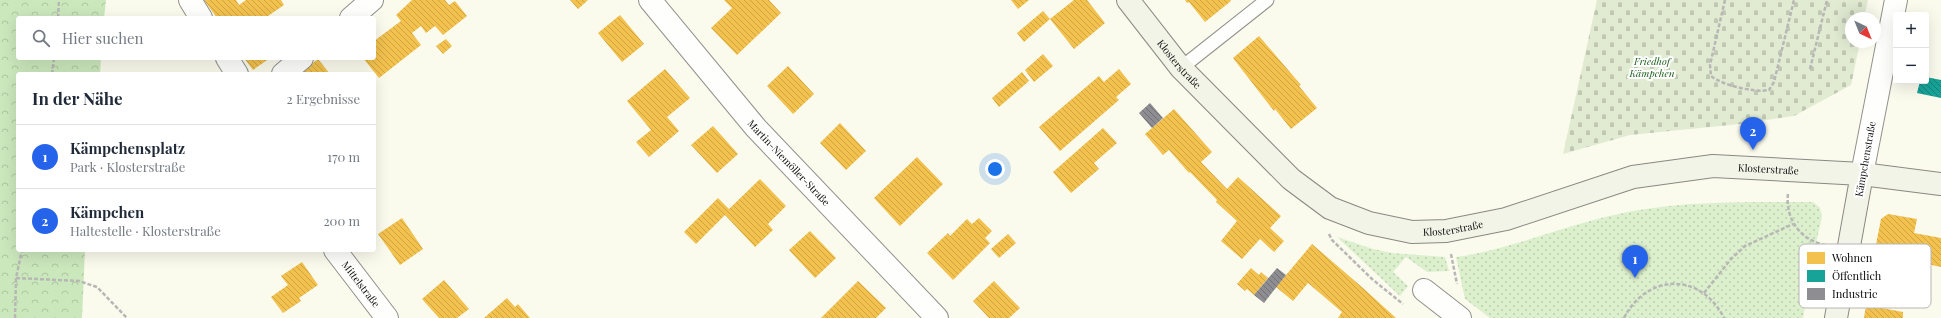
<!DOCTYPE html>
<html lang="de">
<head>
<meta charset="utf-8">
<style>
  body { margin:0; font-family:"Playfair Display",serif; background:#f2f2f3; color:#1f2937 }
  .controls { position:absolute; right:12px; top:12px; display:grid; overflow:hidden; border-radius:4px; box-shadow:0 4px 16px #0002 }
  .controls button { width:36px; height:36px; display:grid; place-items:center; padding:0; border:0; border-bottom:1px solid #e0e1e3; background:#fff; color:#1f2937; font:20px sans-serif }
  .compass { position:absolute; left:1845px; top:12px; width:36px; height:36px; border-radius:50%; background:#fff; box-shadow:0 4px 16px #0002; rotate:137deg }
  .you { position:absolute; left:995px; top:169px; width:14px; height:14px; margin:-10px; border:3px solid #fff; border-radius:50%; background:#1a73e8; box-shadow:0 0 0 6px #1a73e833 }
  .badge { display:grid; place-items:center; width:26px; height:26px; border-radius:50%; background:#2563eb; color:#fff; font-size:13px; font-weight:700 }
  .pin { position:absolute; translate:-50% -33px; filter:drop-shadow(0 1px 2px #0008) }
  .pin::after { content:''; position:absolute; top:21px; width:14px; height:12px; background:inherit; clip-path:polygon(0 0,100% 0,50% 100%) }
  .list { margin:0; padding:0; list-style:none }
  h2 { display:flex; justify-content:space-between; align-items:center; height:52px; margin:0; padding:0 16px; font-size:17px }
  h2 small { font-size:13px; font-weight:400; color:#747a83 }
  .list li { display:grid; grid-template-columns:26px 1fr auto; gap:12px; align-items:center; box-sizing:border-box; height:64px; padding:0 16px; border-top:1px solid #e0e1e3 }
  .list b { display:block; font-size:15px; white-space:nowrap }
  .list p { margin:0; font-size:13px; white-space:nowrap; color:#747a83 }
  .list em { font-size:13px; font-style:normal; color:#747a83 }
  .icon { flex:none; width:22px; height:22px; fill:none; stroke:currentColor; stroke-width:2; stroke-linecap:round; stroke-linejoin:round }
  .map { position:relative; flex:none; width:1941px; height:318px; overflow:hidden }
  .search { position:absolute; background:#fff; box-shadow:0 4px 16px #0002; left:16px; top:16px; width:360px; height:44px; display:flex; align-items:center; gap:10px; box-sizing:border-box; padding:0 14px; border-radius:4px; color:#747a83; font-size:15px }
  .panel { position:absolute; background:#fff; box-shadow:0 4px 16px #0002; left:16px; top:72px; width:360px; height:180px; border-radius:4px }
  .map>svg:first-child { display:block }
  .grass { fill:url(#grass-dots) }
  .forest { fill:url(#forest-crowns) }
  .cemetery { fill:url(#cemetery-stones) }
  .homes { fill:url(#homes-back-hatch) }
  .public { fill:url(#public-back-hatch) }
  .industry { fill:url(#industry-back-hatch) }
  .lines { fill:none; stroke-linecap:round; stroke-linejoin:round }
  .service-casing { stroke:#92928c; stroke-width:15 }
  .minor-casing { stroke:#92928c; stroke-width:24 }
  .secondary-casing { stroke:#898983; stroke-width:24 }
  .path { stroke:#b7b7b5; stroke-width:2.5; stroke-dasharray:4 2; stroke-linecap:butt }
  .service { stroke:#fefefc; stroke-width:13 }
  .minor { stroke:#fefefc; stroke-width:22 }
  .secondary { stroke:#f3f4e8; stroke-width:22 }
  .labels { text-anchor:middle; stroke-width:4; stroke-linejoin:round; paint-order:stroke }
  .park-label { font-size:10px; font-style:italic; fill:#1e601d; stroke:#fff }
  .street-label { font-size:10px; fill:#0a0a0a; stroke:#fff }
  .key { fill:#fff; stroke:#b6b6b6; stroke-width:1 }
  .key-label { font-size:11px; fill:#0a0a0a }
</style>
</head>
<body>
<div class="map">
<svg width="1941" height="318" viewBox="0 0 1941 318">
  <defs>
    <pattern id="grass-dots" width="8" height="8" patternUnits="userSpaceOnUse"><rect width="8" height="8" fill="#dcf0cd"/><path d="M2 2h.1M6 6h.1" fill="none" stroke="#bbccaf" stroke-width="1.8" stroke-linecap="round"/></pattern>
    <pattern id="forest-crowns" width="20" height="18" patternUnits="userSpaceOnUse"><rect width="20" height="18" fill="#cbe7bc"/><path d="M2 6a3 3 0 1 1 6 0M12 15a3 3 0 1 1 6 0" fill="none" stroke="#adc5a0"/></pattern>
    <pattern id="cemetery-stones" width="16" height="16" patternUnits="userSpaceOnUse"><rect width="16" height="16" fill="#e1ebd2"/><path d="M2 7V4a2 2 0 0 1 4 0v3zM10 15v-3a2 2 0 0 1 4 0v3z" fill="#c0c8b3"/></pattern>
    <pattern id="homes-back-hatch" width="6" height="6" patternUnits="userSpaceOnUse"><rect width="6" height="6" fill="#f2c14e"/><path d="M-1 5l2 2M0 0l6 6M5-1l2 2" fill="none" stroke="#cea443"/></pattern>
    <pattern id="public-back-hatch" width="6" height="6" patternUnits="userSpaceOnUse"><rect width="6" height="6" fill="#17a398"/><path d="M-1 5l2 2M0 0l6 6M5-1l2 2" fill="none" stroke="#13837a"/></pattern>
    <pattern id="industry-back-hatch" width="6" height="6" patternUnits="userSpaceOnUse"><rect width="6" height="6" fill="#8d8d92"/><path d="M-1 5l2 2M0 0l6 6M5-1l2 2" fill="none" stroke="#717175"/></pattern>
  </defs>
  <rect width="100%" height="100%" fill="#fafaed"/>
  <g class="grass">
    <path d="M1813,202L1820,208L1822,217L1815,247L1803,318H1490L1465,299L1456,257C1508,250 1555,229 1605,217C1673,200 1743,202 1813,202Z"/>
    <polygon points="1337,237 1373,249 1392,253 1445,257 1449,271 1427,272 1406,257 1393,272 1408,286 1400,296"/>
  </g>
  <polygon class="forest" points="0,0 106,0 104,18 18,18 18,58 101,58 100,74 18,74 18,250 85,250 82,318 0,318"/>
  <polygon class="cemetery" points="1597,0 1868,0 1864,18 1851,18 1851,42 1860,42 1851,85 1794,116 1740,124 1630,135 1563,154"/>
  <g class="homes">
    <polygon points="204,0 236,0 239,5 246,0 281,0 284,5 265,18 217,18"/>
    <polygon points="412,0 445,0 449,5 455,1 467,16 443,35 435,26 426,33 421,26 412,33 421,45 379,78 363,58 374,58 374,41 401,21 396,15"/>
    <polygon points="570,0 588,0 578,9"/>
    <polygon points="724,0 769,0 781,13 737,55 711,28 732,8"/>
    <polygon points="1011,0 1029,0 1018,9"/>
    <polygon points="1074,0 1087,0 1105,23 1074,49 1050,19"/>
    <polygon points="1185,0 1230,0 1231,1 1205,22 1189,2 1187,3"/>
    <polygon points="1043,11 1050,19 1024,42 1017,33"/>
    <polygon points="620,15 644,44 622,62 598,33"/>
    <polygon points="1259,36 1301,85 1299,86 1317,108 1291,129 1275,109 1274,111 1233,58"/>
    <polygon points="446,39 452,46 443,54 436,46"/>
    <polygon points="1043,54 1053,66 1034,82 1025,70"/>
    <polygon points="244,58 270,58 253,70"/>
    <polygon points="318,59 330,74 302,72"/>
    <polygon points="788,66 814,94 793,114 767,86"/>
    <polygon points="665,69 690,98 667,117 679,131 649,157 636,142 651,130 627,101"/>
    <polygon points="1119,69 1131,84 1116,97 1119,100 1060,151 1039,127 1099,76 1104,82"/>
    <polygon points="1022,72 1029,81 999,107 992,98"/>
    <polygon points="1174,109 1212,152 1201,162 1227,189 1238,177 1281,216 1270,228 1284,241 1274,252 1260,239 1242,259 1221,241 1237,221 1216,202 1217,200 1190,172 1189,173 1169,150 1163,155 1145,134"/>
    <polygon points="840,123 866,151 846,170 820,143"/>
    <polygon points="713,126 738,154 717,173 691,145"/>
    <polygon points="1103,128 1117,143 1094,163 1099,169 1071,193 1053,172"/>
    <polygon points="917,157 943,184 900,226 874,198"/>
    <polygon points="760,179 786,206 768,224 773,230 755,247 725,215 696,244 684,232 718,198 729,209"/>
    <polygon points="1888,214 1917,219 1914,233 1941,238 1941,267 1913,261 1914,257 1910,257 1907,272 1872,265 1881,219"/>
    <polygon points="402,218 423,249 400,265 378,234"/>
    <polygon points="979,218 992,231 985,238 990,243 953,280 927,253 948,233 950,236 967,219 972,224"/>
    <polygon points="810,231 836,258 815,278 789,250"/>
    <polygon points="1008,234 1016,243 999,258 991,249"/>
    <polygon points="1312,244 1363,288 1396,318 1338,318 1342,312 1308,283 1293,301 1276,287"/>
    <polygon points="302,262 318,285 299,298 301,301 283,313 271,297 288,285 281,276"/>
    <polygon points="1251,268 1259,275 1261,272 1268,278 1254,295 1247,289 1245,291 1237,284"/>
    <polygon points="444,280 469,309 457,318 439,318 422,299"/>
    <polygon points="858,281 886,308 876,318 821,318"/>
    <polygon points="994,281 1020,308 1009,318 989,318 973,301"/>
    <polygon points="507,298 515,307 518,304 530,318 484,318"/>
    <polygon points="1866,305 1903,312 1903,318 1864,318"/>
  </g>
  <polygon class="public" points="1926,77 1941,80 1941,98 1917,93 1920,81 1926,81"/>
  <g class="industry">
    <polygon points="1150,103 1163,118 1152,128 1139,113"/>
    <polygon points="1277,268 1286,275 1264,303 1254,295"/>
  </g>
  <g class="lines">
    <g class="service-casing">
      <polyline id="service" points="1181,68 1267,0"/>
    </g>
    <g class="minor-casing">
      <g id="minor">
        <polyline points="190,0 201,18"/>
        <path id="s1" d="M650,0L756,128L937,318"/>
        <polyline points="351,18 372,0"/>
        <polyline points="227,58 237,74"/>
        <polyline points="283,74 302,58"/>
        <polyline points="1862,174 1896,0"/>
        <path id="s2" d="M335,250L387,318"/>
        <polyline points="1424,290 1460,318"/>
      </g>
    </g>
    <g class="secondary-casing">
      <g id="secondary">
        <path id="s3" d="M1128,0L1181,68L1291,179L1330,208L1369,223L1412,232L1446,231L1506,219L1633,177L1713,166L1862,174L1941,184"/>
        <polyline points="1836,318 1862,174"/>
      </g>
    </g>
    <g class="path">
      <path d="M1725,0L1710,65L1711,76C1722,85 1754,93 1769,90L1774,82L1794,0"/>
      <polyline points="58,18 59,0"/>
      <polyline points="1810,69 1827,0"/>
      <polyline points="52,74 54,58"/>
      <path d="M1788,194C1785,219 1801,241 1826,245"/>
      <polyline points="1329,234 1332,240 1372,279 1403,304"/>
      <polyline points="1451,254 1457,284"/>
      <polyline points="16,278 79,281 97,287 127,318"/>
      <polyline points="1704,293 1731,259 1745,246 1793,224"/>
      <polyline points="15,318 16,278 22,250"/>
      <path d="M1624,318C1647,273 1701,272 1724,318"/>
    </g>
    <use href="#service" class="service"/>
    <use href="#minor" class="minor"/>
    <use href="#secondary" class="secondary"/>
  </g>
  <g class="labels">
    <g class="park-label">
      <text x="1652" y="65">Friedhof<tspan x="1652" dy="12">Kämpchen</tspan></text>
    </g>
    <g class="street-label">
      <text dy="4" stroke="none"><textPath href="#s3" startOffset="82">Klosterstraße</textPath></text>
      <text transform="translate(1865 159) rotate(-80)" y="4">Kämpchenstraße</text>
      <text dy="4" stroke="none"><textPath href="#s1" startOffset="214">Martin-Niemöller-Straße</textPath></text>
      <text dy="4" stroke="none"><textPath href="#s3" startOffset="742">Klosterstraße</textPath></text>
      <text dy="4" stroke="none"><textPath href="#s3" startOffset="418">Klosterstraße</textPath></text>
      <text dy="4" stroke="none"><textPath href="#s2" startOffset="43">Mittelstraße</textPath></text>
    </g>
  </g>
  <rect x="1799" y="244" width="132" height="64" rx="6" class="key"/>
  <rect x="1807" y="252" width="18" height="12" fill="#f2c14e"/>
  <rect x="1807" y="270" width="18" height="12" fill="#17a398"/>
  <rect x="1807" y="288" width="18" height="12" fill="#8d8d92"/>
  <g class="key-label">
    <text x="1832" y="262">Wohnen</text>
    <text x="1832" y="280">Öffentlich</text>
    <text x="1832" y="298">Industrie</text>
  </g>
</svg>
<div class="controls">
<button>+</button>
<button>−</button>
</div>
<svg class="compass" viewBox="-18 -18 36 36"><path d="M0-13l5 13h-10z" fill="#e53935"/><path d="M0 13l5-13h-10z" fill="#747a83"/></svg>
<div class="you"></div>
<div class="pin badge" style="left:1635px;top:278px">1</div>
<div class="pin badge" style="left:1753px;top:150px">2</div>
<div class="search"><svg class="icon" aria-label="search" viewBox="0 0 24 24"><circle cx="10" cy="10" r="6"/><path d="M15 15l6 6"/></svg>Hier suchen</div>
<section class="panel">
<h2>In der Nähe<small>2 Ergebnisse</small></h2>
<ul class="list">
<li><span class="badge">1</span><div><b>Kämpchensplatz</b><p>Park · Klosterstraße</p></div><em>170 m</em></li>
<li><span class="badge">2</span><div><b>Kämpchen</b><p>Haltestelle · Klosterstraße</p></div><em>200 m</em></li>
</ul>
</section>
</div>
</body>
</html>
